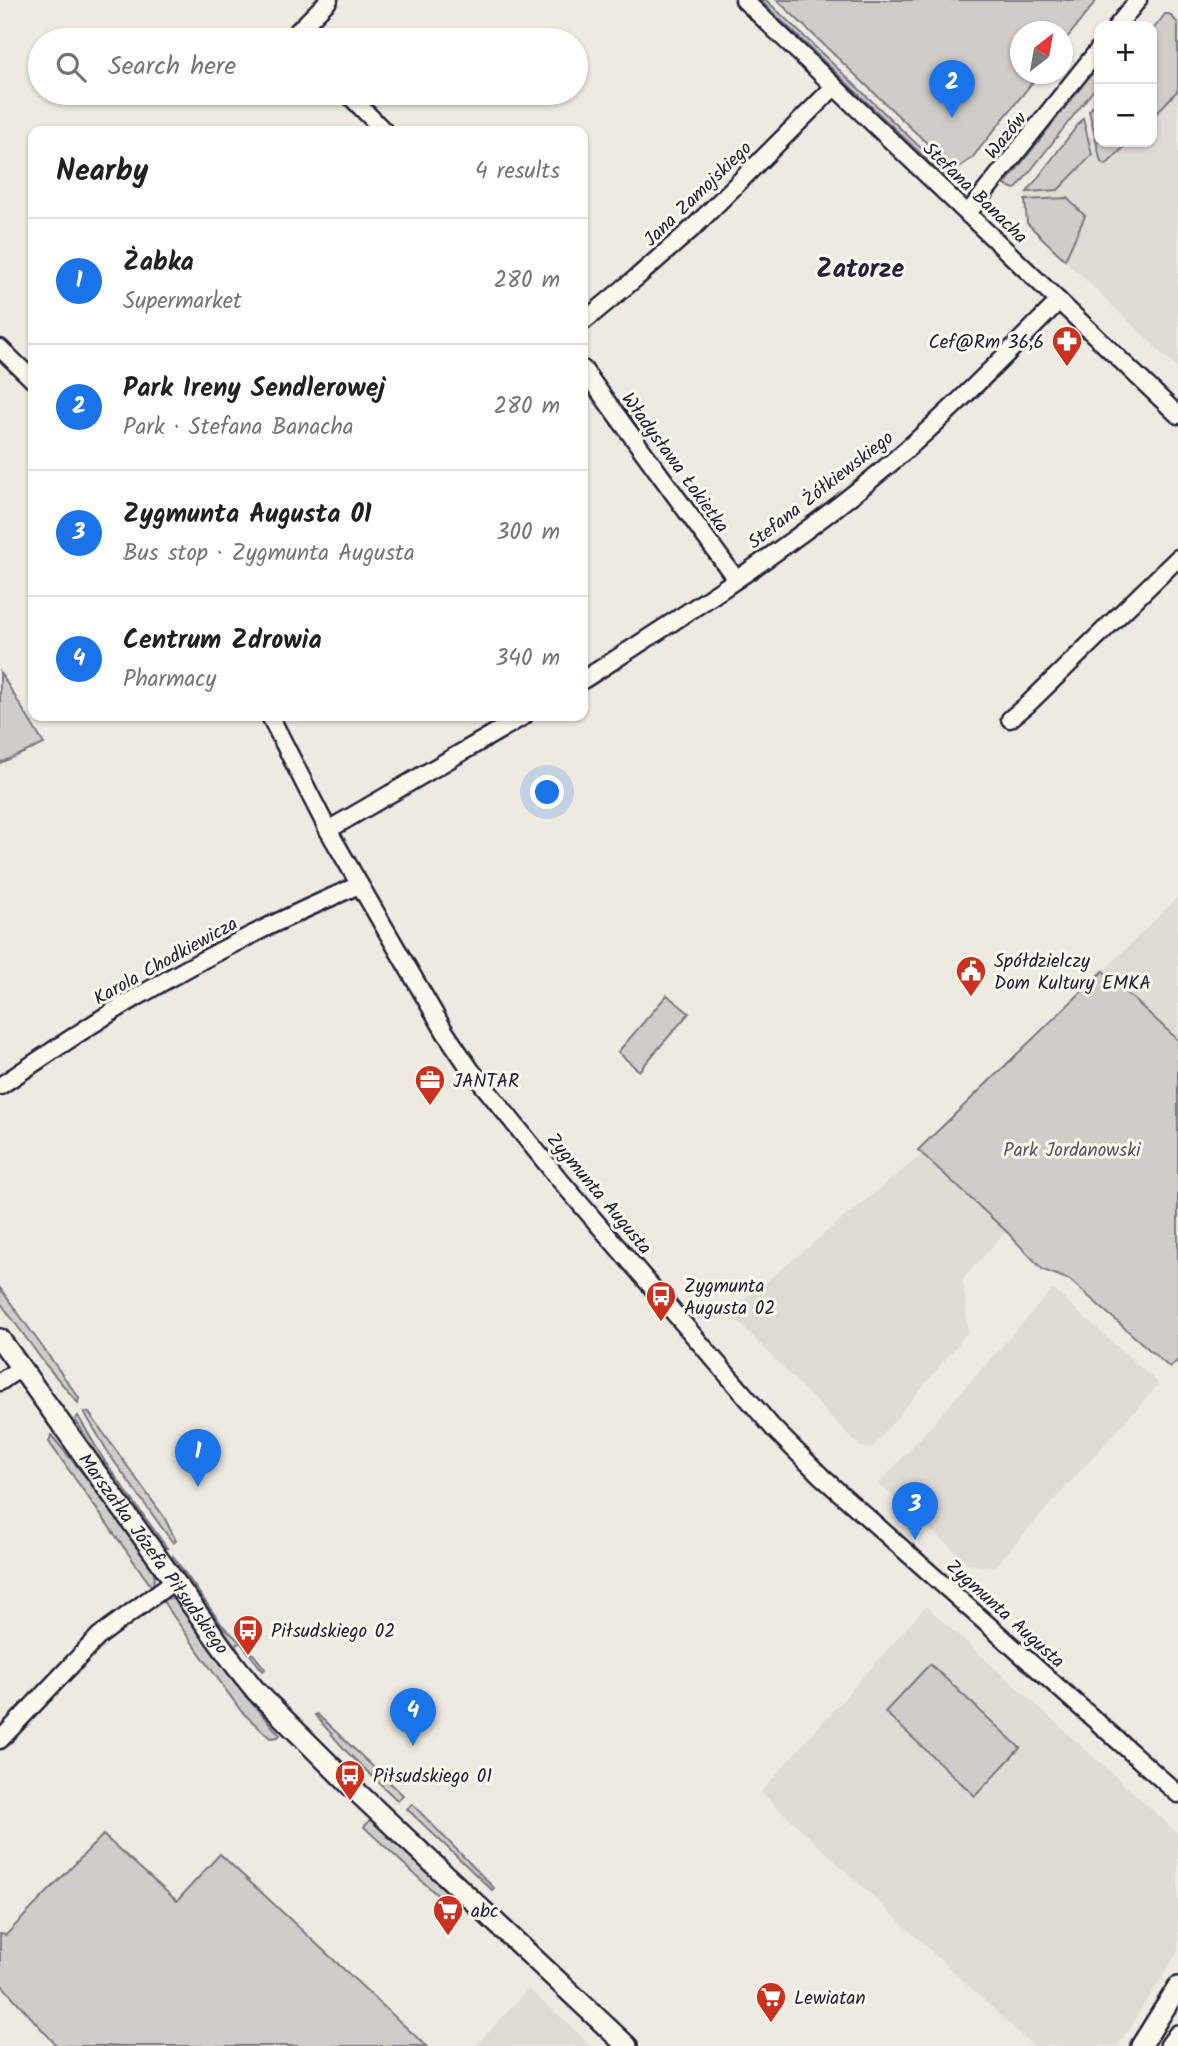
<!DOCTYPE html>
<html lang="en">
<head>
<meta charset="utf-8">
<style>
  body { margin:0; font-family:Kalam,sans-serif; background:#f6f6f6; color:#202124 }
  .controls { position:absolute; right:21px; top:21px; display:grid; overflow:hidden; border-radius:14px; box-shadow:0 2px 5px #0004 }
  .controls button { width:63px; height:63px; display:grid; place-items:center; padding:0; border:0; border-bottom:2px solid #e0e0e0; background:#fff; color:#202124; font:35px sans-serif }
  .compass { position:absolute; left:1010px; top:21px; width:63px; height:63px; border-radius:50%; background:#fff; box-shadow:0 2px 5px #0004; rotate:31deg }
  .you { position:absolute; left:548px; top:793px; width:24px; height:24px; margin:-18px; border:5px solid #fff; border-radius:50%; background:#1a73e8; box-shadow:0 0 0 10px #1a73e833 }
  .badge { display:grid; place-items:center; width:46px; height:46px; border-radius:50%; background:#1a73e8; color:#fff; font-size:23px; font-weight:700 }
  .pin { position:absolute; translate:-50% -58px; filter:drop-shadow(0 2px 4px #0008) }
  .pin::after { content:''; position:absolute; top:37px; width:24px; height:21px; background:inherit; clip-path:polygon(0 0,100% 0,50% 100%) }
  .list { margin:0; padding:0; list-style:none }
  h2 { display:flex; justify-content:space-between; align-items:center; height:91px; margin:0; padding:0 28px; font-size:30px }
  h2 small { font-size:23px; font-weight:400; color:#757577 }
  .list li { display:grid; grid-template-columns:46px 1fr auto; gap:21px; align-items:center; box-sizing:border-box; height:126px; padding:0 28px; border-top:2px solid #e0e0e0 }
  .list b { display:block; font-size:26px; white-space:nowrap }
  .list p { margin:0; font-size:23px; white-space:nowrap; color:#757577 }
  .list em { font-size:23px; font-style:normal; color:#757577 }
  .icon { flex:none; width:38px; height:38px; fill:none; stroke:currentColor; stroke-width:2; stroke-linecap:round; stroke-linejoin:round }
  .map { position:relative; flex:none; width:1178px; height:2046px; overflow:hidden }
  .search { position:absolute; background:#fff; box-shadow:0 2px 5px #0004; left:28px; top:28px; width:560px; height:77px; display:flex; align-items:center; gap:18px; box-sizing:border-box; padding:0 24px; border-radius:38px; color:#757577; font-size:26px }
  .panel { position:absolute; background:#fff; box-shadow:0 2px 5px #0004; left:28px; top:126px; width:560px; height:595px; border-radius:14px }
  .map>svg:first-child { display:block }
  .built { fill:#dfdbd5 }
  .green { fill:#d0cdc9; stroke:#797882; stroke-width:2 }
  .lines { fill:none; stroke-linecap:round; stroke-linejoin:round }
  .minor-casing { stroke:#22223b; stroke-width:21 }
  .tertiary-casing { stroke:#22223b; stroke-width:24 }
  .minor { stroke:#fbf7ec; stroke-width:16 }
  .tertiary { stroke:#fbf7ec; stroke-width:19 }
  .labels { text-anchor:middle; stroke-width:6; stroke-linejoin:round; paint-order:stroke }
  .street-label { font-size:19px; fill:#22223b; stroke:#fbf7ec }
  .poi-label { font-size:19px; fill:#22223b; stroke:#fbf7ec; text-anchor:start }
  .park-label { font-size:19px; fill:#565566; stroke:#fbf7ec }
  .district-label { font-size:26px; font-weight:bold; fill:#22223b; stroke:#fbf7ec }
</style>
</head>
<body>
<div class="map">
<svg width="1178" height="2046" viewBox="0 0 1178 2046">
  <rect width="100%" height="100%" fill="#eeeae2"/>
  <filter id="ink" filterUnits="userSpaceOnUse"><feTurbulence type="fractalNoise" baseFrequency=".0143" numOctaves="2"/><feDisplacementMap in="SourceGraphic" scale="14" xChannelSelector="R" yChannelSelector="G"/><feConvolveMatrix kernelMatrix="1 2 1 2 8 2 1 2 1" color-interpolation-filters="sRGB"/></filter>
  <g filter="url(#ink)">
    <g class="built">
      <polygon points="1178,90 1178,369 1065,260 1085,215 1067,198 1025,200 1027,192 1058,190 1091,155 1088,138 1095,137 1101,162 1106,165 1129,142 1152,142 1152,118"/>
      <polygon points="1178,897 1178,1040 1103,971"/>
      <polygon points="921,1155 1006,1231 963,1279 968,1332 871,1449 860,1447 729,1312"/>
      <polygon points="1053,1289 1159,1384 994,1567 969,1564 879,1484"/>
      <polygon points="926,1606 1178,1833 1178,1952 1118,2046 1033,2046 761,1792"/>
      <polygon points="528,1989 563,2019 591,2046 476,2046"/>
    </g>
    <g class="green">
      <polygon points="760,0 766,0 947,173 944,176"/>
      <polygon points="777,0 1097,0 1063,43 1062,32 1020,32 1020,74 1039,74 972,158 955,170"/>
      <polygon points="1165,14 1169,14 1178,23 1178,90 1152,118 1152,31"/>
      <polygon points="1099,64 1099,83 1017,188 1014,189 1005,185 1006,183"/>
      <polygon points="1099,98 1099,142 1129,142 1106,165 1101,162 1089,111"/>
      <polygon points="1083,118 1092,155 1058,190 1027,192"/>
      <polygon points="1067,198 1085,216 1065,260 1027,223 1025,200"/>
      <polygon points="0,672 44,744 0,763"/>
      <polygon points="1103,971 1178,1040 1178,1360 1170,1368 1070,1280 1043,1270 1006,1231 918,1150"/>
      <polygon points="667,995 689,1013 639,1071 618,1052"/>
      <polygon points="0,1288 79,1398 78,1403 45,1364 0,1302"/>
      <polygon points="84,1412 89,1413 164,1517 176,1541 173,1543 111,1457"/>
      <polygon points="78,1416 105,1462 167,1548 162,1548 99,1458 75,1419"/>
      <polygon points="51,1435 86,1477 153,1570 155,1577 152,1587 49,1442"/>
      <polygon points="173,1556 222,1625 254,1655 265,1669 263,1671 240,1642 234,1647 171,1561"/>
      <polygon points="168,1598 175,1600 241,1691 280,1735 278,1737 270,1738 241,1711 162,1600"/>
      <polygon points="930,1664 1020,1748 975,1796 885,1712"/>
      <polygon points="317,1714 403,1795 398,1801 346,1751 315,1715"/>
      <polygon points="412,1804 494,1888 492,1890 407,1809"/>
      <polygon points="371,1819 453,1897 453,1902 449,1906 364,1827"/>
      <polygon points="103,1835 177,1901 220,1854 426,2046 57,2046 0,1983 0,1934 6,1935"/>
    </g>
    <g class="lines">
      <g class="minor-casing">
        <g id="minor">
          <polyline points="744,0 1178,415"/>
          <polyline points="1117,26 1138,0"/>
          <polyline points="294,40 291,38 329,0"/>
          <polyline points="347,93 384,131"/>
          <polyline points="968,213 1099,49"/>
          <polyline points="583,322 636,278 694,227 834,87"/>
          <polyline points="0,348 33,380"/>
          <polyline points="583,369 736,579"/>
          <path d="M583,680C678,619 774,558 862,487C933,430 996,365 1059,301"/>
          <polyline points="270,716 328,830 445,1032 470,1069 559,1179 773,1428 822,1477 1178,1794"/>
          <polyline points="1010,719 1027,705 1178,558"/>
          <polyline points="328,830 524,716"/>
          <path d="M0,1086C47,1055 94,1021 144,993C213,952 285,917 359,885"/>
          <polyline points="0,1382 20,1368"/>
          <polyline points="0,1740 99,1636 174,1581"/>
        </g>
      </g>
      <g class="tertiary-casing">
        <g id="tertiary">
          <path id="s1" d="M0,1339L235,1665L256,1691L357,1792L627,2046"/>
          <polyline points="1141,2046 1178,1987"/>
          <polyline points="1170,2046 1178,2035"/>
        </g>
      </g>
      <use href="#minor" class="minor"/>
      <use href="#tertiary" class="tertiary"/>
    </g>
  </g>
  <defs>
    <g id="pharmacy-pin" transform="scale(1.575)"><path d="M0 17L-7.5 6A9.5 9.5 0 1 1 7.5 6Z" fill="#c8321e" stroke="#fbf7ec"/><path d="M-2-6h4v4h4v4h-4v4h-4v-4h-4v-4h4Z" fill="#fff"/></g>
    <g id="civic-pin" transform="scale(1.575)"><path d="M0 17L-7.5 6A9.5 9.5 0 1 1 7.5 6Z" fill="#c8321e" stroke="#fbf7ec"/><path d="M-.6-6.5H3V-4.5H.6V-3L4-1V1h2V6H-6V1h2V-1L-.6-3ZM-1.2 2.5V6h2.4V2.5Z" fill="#fff"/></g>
    <g id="office-pin" transform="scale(1.575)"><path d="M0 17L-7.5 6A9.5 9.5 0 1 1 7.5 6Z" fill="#c8321e" stroke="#fbf7ec"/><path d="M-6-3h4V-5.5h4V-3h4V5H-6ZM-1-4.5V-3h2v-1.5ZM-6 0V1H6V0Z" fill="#fff"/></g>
    <g id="bus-pin" transform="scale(1.575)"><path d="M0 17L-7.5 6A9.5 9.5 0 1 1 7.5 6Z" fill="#c8321e" stroke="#fbf7ec"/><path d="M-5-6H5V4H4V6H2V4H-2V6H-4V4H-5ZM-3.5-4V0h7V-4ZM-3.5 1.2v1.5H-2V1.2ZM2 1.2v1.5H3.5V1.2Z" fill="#fff"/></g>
    <g id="supermarket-pin" transform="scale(1.575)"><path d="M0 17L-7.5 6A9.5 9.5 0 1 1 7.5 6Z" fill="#c8321e" stroke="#fbf7ec"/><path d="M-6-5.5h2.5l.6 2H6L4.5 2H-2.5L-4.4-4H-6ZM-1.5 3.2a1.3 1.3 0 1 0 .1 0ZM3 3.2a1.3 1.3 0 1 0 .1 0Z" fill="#fff"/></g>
  </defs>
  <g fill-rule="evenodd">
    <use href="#pharmacy-pin" x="1067" y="341"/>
    <use href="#civic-pin" x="971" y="971"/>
    <use href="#office-pin" x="430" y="1080"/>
    <use href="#bus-pin" x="661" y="1296"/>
    <use href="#bus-pin" x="248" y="1630"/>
    <use href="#bus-pin" x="350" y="1775"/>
    <use href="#supermarket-pin" x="448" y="1910"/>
    <use href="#supermarket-pin" x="771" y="1997"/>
  </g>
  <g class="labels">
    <g class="street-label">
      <text transform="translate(1005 135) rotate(-51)" y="7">Wazów</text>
      <text transform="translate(976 192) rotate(44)" y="7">Stefana Banacha</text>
      <text transform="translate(697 193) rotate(-44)" y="7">Jana Zamojskiego</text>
      <text transform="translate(676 462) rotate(54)" y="7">Władysława Łokietka</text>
      <text transform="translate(820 489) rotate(-38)" y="7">Stefana Żółkiewskiego</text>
      <text transform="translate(165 960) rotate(-29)" y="7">Karola Chodkiewicza</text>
      <text transform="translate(600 1193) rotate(50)" y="7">Zygmunta Augusta</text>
      <text dy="7" stroke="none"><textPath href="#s1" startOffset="264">Marszałka Józefa Piłsudskiego</textPath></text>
      <text transform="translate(1006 1613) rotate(42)" y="7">Zygmunta Augusta</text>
    </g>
    <g class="poi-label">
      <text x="1044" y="348" text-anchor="end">Cef@Rm 36,6</text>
      <text x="994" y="967">Spółdzielczy<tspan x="994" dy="22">Dom Kultury EMKA</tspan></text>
      <text x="453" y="1087">JANTAR</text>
      <text x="684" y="1292">Zygmunta<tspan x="684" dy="22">Augusta 02</tspan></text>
      <text x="271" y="1637">Piłsudskiego 02</text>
      <text x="373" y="1782">Piłsudskiego 01</text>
      <text x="471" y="1917">abc</text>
      <text x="794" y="2004">Lewiatan</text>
    </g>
    <g class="park-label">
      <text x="1072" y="1156">Park Jordanowski</text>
    </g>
    <g class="district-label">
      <text x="860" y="277">Zatorze</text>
    </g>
  </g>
</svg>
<div class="controls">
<button>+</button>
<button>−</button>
</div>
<svg class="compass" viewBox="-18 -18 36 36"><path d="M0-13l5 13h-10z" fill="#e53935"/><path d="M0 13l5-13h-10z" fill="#757577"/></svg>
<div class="you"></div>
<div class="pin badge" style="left:198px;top:1487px">1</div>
<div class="pin badge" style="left:952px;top:118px">2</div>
<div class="pin badge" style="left:915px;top:1540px">3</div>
<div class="pin badge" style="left:413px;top:1746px">4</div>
<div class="search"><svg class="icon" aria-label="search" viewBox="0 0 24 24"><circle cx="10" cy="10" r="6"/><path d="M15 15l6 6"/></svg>Search here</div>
<section class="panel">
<h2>Nearby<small>4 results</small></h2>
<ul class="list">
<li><span class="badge">1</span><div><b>Żabka</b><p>Supermarket</p></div><em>280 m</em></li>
<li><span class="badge">2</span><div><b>Park Ireny Sendlerowej</b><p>Park · Stefana Banacha</p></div><em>280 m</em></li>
<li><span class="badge">3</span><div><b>Zygmunta Augusta 01</b><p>Bus stop · Zygmunta Augusta</p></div><em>300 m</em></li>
<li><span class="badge">4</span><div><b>Centrum Zdrowia</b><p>Pharmacy</p></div><em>340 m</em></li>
</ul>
</section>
</div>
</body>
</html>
